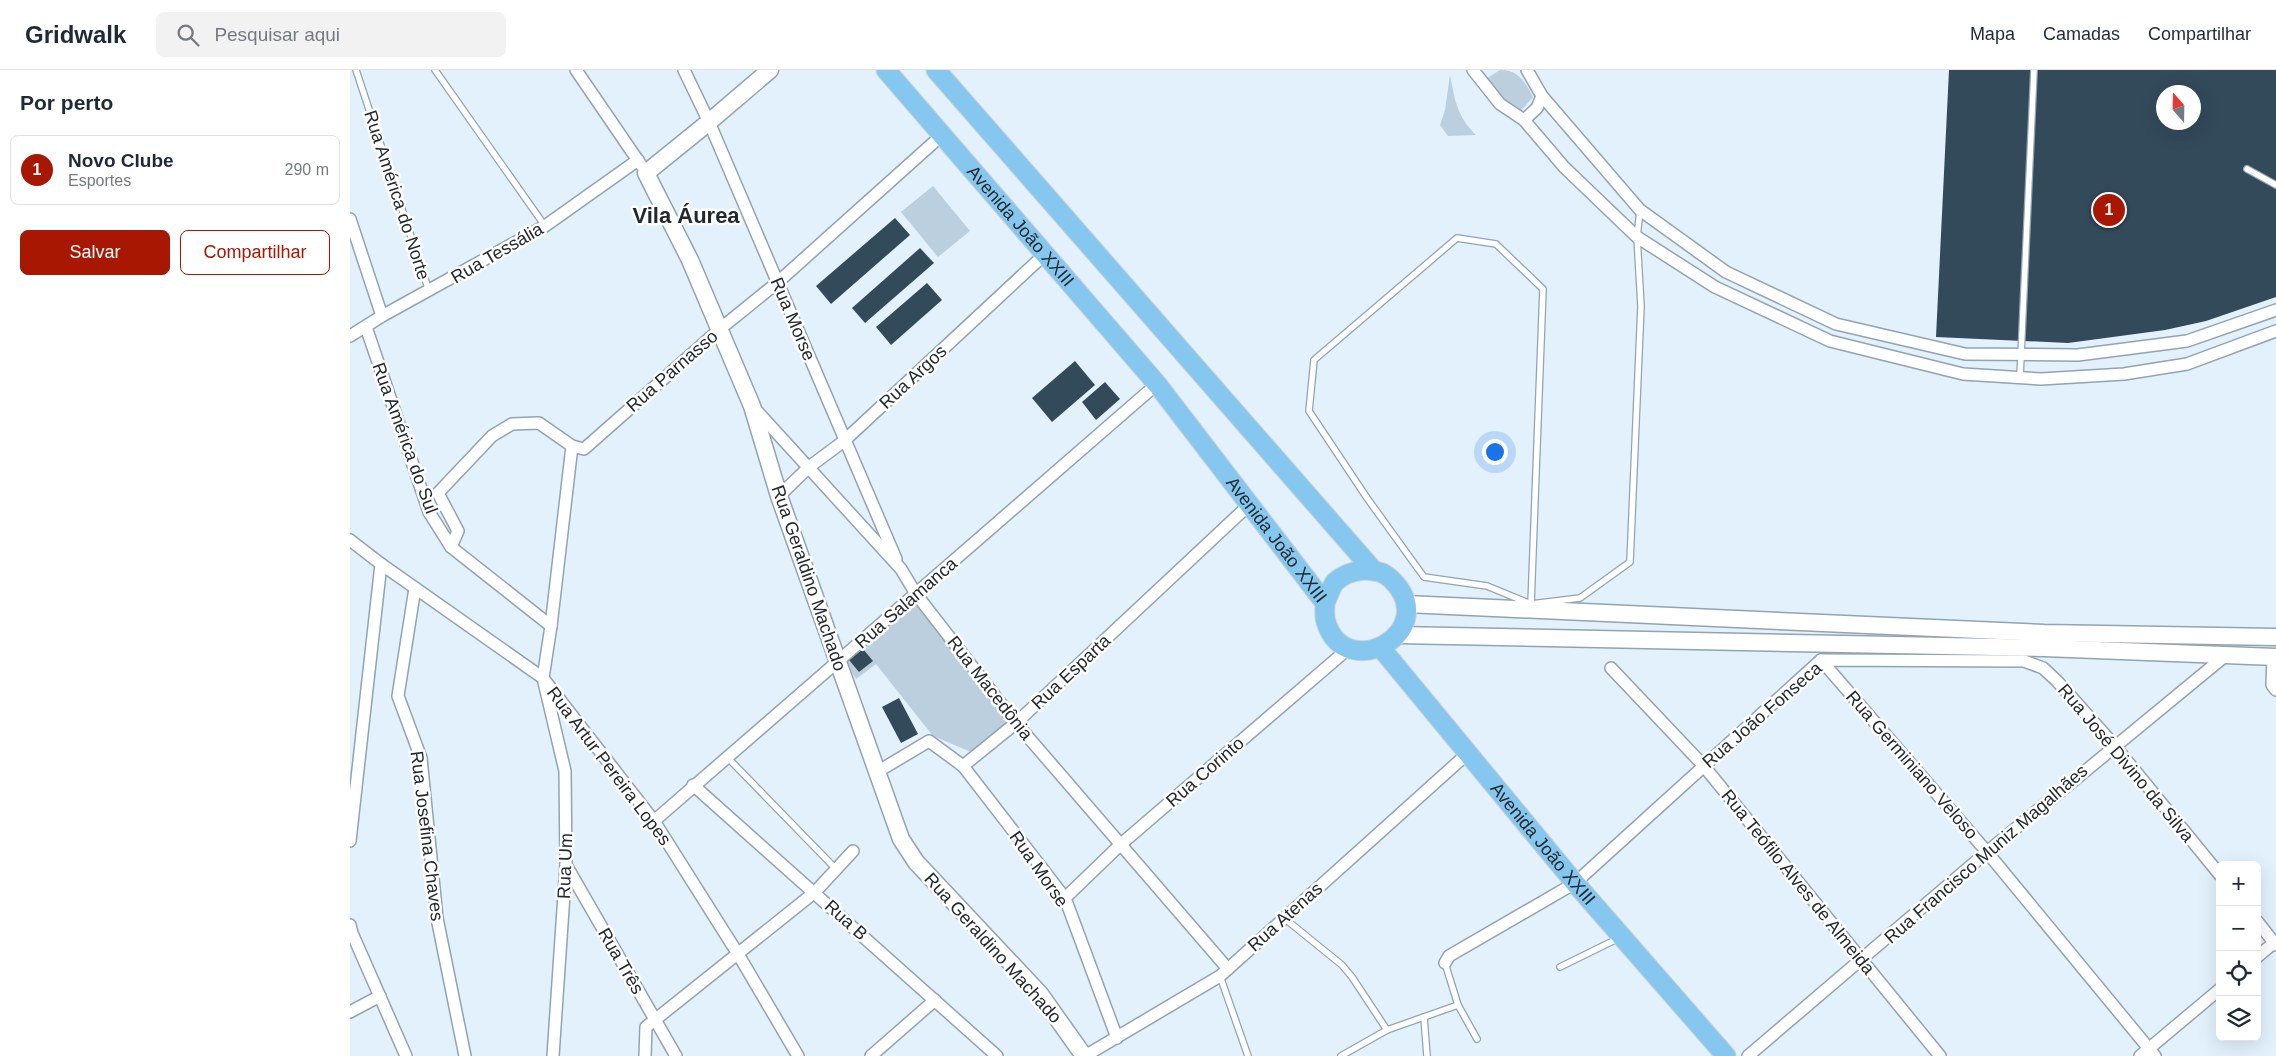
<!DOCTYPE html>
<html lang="pt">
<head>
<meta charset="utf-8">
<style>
  body { margin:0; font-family:Arial,sans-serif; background:#f2f2f3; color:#1f2937 }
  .controls { position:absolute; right:15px; bottom:15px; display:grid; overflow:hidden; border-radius:8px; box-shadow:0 5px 20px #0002 }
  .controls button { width:45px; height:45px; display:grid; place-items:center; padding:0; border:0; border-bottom:1px solid #e0e1e3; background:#fff; color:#1f2937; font:25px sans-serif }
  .compass { position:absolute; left:1806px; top:15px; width:45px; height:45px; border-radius:50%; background:#fff; box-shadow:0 5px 20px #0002; rotate:340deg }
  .you { position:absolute; left:1144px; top:381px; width:18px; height:18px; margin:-12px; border:4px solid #fff; border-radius:50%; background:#1a73e8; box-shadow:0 0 0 8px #1a73e833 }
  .badge { display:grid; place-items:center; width:32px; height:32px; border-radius:50%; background:#a81701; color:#fff; font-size:16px; font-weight:700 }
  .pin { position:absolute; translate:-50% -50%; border:2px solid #fff; box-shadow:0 1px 5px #0006 }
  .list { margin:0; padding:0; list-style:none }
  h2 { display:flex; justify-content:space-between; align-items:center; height:65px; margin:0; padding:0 20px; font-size:21px }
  h2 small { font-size:16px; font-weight:400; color:#747a83 }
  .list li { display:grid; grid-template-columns:32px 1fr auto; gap:15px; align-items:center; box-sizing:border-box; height:70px; margin:0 10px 10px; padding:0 10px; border:1px solid #e0e1e3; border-radius:8px }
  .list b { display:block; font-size:19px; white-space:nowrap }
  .list p { margin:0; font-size:16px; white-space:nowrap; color:#747a83 }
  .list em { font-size:16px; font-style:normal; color:#747a83 }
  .actions { display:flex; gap:10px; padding:15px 20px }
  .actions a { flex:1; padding:11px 0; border:1px solid #a81701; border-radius:8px; text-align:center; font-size:18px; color:#a81701 }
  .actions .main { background:#a81701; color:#fff }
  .icon { flex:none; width:28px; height:28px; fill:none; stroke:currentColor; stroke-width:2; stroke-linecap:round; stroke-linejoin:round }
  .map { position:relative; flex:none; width:1926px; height:986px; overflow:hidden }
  header { display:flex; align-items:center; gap:30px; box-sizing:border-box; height:70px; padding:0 25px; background:#fff; border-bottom:1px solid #e0e1e3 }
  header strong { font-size:24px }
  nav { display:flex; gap:28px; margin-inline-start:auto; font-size:18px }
  .search { width:350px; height:45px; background:#f2f2f3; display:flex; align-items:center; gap:12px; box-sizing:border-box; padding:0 18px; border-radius:8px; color:#747a83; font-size:19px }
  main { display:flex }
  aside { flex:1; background:#fff }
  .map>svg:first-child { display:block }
  .green { fill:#bccfdf }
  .building { fill:#334a5b; fill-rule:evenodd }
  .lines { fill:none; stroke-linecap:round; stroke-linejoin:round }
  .lane-casing { stroke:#92a3b1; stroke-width:8 }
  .street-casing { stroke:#92a3b1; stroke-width:14 }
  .secondary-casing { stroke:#92a3b1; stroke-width:19 }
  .primary-casing { stroke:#ced0d1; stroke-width:21 }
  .lane { stroke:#fff; stroke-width:5.5 }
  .street { stroke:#fff; stroke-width:11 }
  .secondary { stroke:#fff; stroke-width:16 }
  .primary { stroke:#85c7ef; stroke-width:19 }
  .labels { text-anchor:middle; stroke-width:5; stroke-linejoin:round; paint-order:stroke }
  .street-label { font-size:18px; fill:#22292e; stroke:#fff }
  .district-label { font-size:22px; font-weight:bold; fill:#22292e; stroke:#fff }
</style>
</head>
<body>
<header>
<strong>Gridwalk</strong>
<div class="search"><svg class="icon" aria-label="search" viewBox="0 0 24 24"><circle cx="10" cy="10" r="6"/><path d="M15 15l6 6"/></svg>Pesquisar aqui</div>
<nav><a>Mapa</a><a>Camadas</a><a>Compartilhar</a></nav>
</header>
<main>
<aside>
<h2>Por perto<small></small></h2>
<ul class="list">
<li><span class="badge">1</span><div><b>Novo Clube</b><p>Esportes</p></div><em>290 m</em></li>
</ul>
<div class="actions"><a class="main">Salvar</a><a>Compartilhar</a></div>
</aside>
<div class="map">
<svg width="1926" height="986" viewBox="0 0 1926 986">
  <rect width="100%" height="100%" fill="#e2f1fc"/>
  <g class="green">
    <path d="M1150,0C1169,0 1175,12 1183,27L1171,41L1151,31L1136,9Z"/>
    <path d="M1100,5C1105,31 1107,46 1126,65L1098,66L1090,55L1095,40Z"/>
    <polygon points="583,116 620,161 588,187 551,142"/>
    <polygon points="563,530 660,652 621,682 583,666 526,594 506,609 495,591"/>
  </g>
  <g class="building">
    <path d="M1599,0H1926V227L1856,251L1815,260L1718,273L1586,267ZM1814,22H1844V52H1814Z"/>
    <polygon points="545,148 560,165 481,234 466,216"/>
    <polygon points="570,178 584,193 515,253 502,238"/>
    <polygon points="577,213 592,230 541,275 526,257"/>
    <polygon points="725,291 745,315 702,352 682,328"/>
    <polygon points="755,312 770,329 746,350 732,332"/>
    <polygon points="513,579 523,591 509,602 499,590"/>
    <polygon points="549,628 568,664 551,673 532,637"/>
  </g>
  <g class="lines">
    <g class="lane-casing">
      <g id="lane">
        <polyline points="6,0 79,221"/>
        <polyline points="85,0 195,156"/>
        <polyline points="1897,99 1926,115"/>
        <polyline points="1670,307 1684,0"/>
        <polyline points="1181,534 1193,219 1146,174 1107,168 964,290 959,341 1017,428 1074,507 1137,516 1181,534 1230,528 1280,492 1291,236 1287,167 1290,140"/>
        <polyline points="377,687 486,799"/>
        <polyline points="934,848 992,895 1002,907 1037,960"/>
        <polyline points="1095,893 1108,935 1127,969"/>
        <polyline points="1210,897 1269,868"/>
        <polyline points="870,906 898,986"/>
        <polyline points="1074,947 1077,986"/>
        <polyline points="991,986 1037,960 1108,935"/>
      </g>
    </g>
    <g class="street-casing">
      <g id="street">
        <polyline points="226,0 291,95"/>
        <polyline points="334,0 359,52 546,489"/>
        <polyline points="1123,0 1150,34 1174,50 1214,97 1287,167 1365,217 1480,271 1613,304 1691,309 1774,304 1837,294 1926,261"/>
        <polyline points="1177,0 1192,26 1290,140 1376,202 1486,254 1615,284 1728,285 1837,271 1926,240"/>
        <polyline points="1174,50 1187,38 1192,26"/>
        <polyline points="0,149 32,246"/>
        <polyline points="16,257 79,442 101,477 201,556 193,608 215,701 216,795 203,986"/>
        <polyline points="0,266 32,246 195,156 288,90"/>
        <polyline points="405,339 551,499 566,524 666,653 878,899"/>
        <polyline points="429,426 459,397 494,371 694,185"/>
        <polyline points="0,470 31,494 193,608 304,751 388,884 448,986"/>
        <polyline points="101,477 108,461 88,423 142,366 162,354 189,353 222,376 234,379 370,259 428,212 592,65"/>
        <polyline points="65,518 48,626 71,688 87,848 115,986"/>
        <polyline points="201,556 222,376"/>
        <polyline points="1923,586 1922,615 1926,620"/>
        <polyline points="1471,590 1637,782 1805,986"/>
        <polyline points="1261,598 1353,695 1590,986"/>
        <polyline points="613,696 715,828 767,968"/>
        <polyline points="527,702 579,671 613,696 666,653 900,434"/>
        <polyline points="343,715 647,986"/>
        <polyline points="304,751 807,314"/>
        <polyline points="0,771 31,494"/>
        <polyline points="216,795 326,986"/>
        <polyline points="715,828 770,775 999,578"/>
        <polyline points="1907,851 1926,875"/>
        <polyline points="0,855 2,863 56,986"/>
        <polyline points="1907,887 1926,871"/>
        <polyline points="1095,893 1099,886 1225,813 1471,590 1674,591 1693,598 1707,611 1764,675 1870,805"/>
        <polyline points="0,942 30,926"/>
        <polyline points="295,986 296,957 465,822 503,781"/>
        <polyline points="521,986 585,930"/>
        <polyline points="735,986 870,906 1117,684"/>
        <polyline points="1398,986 1637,782 1875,586"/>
        <polyline points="1790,986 1870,919"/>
      </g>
    </g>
    <g class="secondary-casing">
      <g id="secondary">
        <polyline points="420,0 359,52 296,103 340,190 402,336 429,426 551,769 566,792 690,924 734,986"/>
        <polyline points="1056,534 1694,563 1926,567"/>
        <polyline points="1048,565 1694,578 1926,587"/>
      </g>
    </g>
    <g class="primary-casing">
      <g id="primary">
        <path id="s1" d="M536,0L807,314L975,533C975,539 974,546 976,552C996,616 1094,560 1041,509C1027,495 999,499 985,512C981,517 978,527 975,533"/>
        <polyline points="586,0 1024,501"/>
        <path id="s2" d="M1031,578L1225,813L1376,986"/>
      </g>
    </g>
    <use href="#lane" class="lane"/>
    <use href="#street" class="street"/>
    <use href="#secondary" class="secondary"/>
    <use href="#primary" class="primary"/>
  </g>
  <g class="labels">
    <g class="street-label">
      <text transform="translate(47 125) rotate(72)" y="6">Rua América do Norte</text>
      <text dy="6" stroke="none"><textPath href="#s1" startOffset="206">Avenida João XXIII</textPath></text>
      <text transform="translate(147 183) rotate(-30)" y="6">Rua Tessália</text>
      <text transform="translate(443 249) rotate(67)" y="6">Rua Morse</text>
      <text transform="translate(322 301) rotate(-41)" y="6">Rua Parnasso</text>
      <text transform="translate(563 307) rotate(-43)" y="6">Rua Argos</text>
      <text transform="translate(55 368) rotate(70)" y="6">Rua América do Sul</text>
      <text dy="6" stroke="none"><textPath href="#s1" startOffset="611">Avenida João XXIII</textPath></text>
      <text transform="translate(459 508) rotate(71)" y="6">Rua Geraldino Machado</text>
      <text transform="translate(556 533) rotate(-41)" y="6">Rua Salamanca</text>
      <text transform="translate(721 602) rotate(-43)" y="6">Rua Esparta</text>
      <text transform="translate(640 618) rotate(52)" y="6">Rua Macedônia</text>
      <text transform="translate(1412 645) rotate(-41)" y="6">Rua João Fonseca</text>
      <text transform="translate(1776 693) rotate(50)" y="6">Rua José Divino da Silva</text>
      <text transform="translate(1562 695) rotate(49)" y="6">Rua Germiniano Veloso</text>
      <text transform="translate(259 696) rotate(53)" y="6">Rua Artur Pereira Lopes</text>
      <text transform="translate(855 702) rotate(-41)" y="6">Rua Corinto</text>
      <text transform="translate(77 766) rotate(83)" y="6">Rua Josefina Chaves</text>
      <text dy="6" stroke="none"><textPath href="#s2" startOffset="254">Avenida João XXIII</textPath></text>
      <text transform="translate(1636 784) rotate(-41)" y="6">Rua Francisco Muniz Magalhães</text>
      <text transform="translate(215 796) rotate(-88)" y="6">Rua Um</text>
      <text transform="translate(689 799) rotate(55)" y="6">Rua Morse</text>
      <text transform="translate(1448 812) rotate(51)" y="6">Rua Teófilo Alves de Almeida</text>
      <text transform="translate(935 847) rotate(-42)" y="6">Rua Atenas</text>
      <text transform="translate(496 850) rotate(42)" y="6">Rua B</text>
      <text transform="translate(643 878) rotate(48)" y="6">Rua Geraldino Machado</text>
      <text transform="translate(271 891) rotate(60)" y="6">Rua Três</text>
    </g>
    <g class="district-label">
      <text x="336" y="153">Vila Áurea</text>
    </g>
  </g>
</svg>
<div class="controls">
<button>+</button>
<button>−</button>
<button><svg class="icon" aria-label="locate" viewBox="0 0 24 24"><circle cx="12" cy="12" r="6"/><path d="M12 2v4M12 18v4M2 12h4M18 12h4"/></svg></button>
<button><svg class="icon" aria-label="layers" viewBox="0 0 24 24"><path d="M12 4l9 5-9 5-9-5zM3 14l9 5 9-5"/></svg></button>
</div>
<svg class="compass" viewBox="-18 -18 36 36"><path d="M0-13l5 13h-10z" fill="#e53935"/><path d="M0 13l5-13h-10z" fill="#747a83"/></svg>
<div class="you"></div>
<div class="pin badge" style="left:1759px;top:140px">1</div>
</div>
</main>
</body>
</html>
